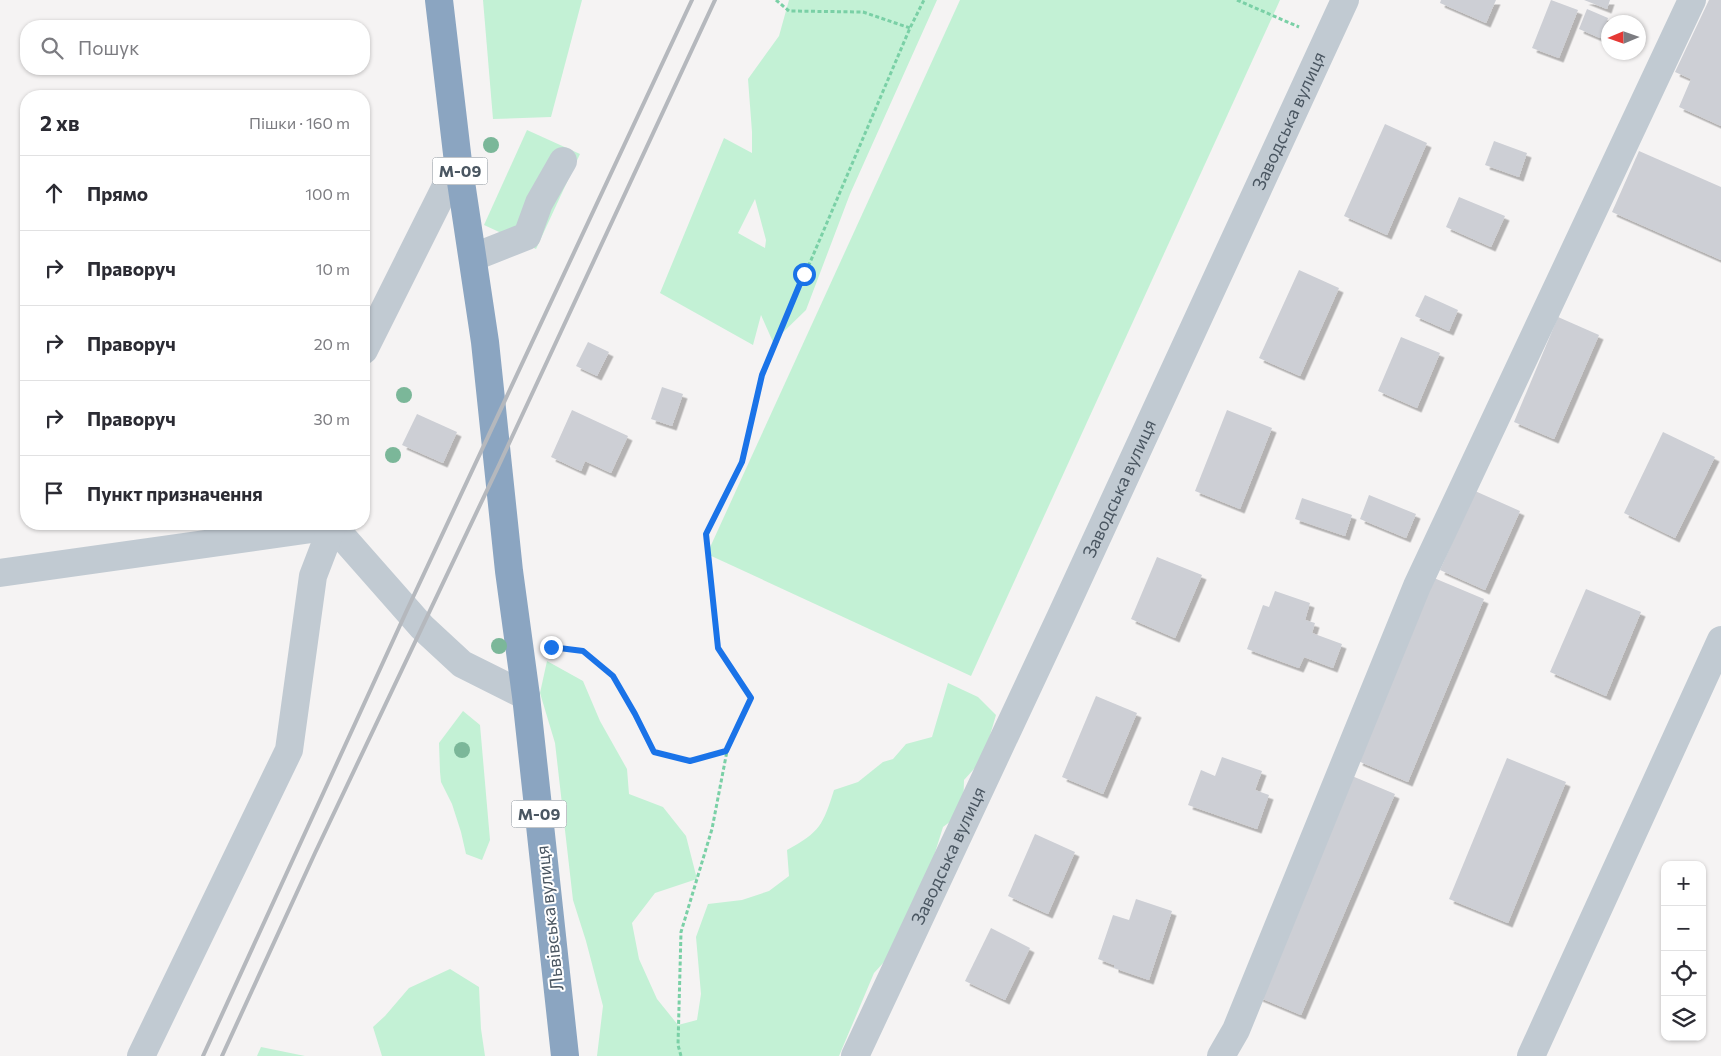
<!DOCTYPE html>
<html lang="uk">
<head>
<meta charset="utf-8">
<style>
  body { margin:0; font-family:Commissioner,sans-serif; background:#f2f2f3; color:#2b2b33 }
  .controls { position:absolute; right:15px; bottom:15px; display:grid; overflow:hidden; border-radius:10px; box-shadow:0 1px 4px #0004 }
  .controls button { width:45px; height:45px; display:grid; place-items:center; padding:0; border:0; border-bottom:1px solid #e1e1e2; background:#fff; color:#2b2b33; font:25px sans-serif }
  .compass { position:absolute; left:1601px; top:15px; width:45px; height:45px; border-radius:50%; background:#fff; box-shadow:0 1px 4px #0004; rotate:268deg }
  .stop { position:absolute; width:15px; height:15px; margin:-11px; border:4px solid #1a73e8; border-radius:50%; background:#fff }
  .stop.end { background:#1a73e8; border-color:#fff; box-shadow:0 1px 5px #0008 }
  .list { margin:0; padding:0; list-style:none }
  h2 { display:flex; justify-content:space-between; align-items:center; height:65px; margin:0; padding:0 20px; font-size:21px }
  h2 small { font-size:16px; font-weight:400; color:#7c7c81 }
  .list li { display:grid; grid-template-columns:32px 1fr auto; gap:15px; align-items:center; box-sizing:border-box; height:75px; padding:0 20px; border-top:1px solid #e1e1e2 }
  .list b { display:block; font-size:19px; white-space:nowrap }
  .list em { font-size:16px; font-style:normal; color:#7c7c81 }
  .icon { flex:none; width:28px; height:28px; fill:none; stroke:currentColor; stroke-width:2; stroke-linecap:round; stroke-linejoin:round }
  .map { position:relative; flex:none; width:1721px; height:1056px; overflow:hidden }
  .search { position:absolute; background:#fff; box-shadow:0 1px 4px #0004; left:20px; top:20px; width:350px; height:55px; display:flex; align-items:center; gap:12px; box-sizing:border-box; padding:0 18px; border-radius:20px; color:#7c7c81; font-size:19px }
  .panel { position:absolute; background:#fff; box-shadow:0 1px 4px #0004; left:20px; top:90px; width:350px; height:440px; border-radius:20px }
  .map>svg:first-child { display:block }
  .green { fill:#c3f1d5; fill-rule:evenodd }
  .building { fill:#cdcfd5; filter:url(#shadow) }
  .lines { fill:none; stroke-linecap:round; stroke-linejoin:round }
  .path { stroke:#7ad0a6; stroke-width:3; stroke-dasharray:4 2.5; stroke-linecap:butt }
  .minor { stroke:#c1cad2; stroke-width:28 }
  .highway { stroke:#8ba5c1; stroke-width:28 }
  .rail { stroke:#b5b8bd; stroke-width:4 }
  .tree { fill:#7bb799 }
  .route { stroke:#1a73e8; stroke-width:6 }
  .labels { text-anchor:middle; stroke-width:4; stroke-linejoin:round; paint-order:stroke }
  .shield { fill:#fff; stroke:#808990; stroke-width:1 }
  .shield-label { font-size:16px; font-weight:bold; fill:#4a5661 }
  .street-label { font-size:18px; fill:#4a5661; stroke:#fff }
</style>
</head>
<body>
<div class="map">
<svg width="1721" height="1056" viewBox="0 0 1721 1056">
  <defs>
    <filter id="shadow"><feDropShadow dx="4.5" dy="4.5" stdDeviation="0" flood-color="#0004"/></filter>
  </defs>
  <rect width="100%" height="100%" fill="#f5f3f3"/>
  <g class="green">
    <polygon points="483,0 582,0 551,117 493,119"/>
    <path d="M789,0H937L850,194L806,310L773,342L761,315L753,345L660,293L724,138L752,153V132L748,79L779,36ZM755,199L766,240L765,248L738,233Z"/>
    <polygon points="960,0 1280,0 971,676 707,554"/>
    <polygon points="527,130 580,154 536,249 484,225"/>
    <path d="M547,661L583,681L600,721L627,769L629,794L663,807L686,836L697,879L655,893L632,923L639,959L657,999L678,1025L697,1020L701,994L696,937L708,904L742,900L769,891L789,876L787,850C820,832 823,825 834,790L858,782L883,762L893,759L906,744L932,737L948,683L978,697L996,715L983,759L964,780L963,812L943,827L934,856L895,950L874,973L839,1056H597L603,1006L586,941L573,900L555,743L540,693Z"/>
    <polygon points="463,711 480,725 490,840 482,860 466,854 461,832 452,804 441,782 440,772 439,743"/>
    <polygon points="450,969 479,987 481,1029 485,1056 382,1056 373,1027 385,1016 409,988"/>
    <polygon points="261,1047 305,1056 257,1056"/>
  </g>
  <g class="building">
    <polygon points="1441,0 1496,0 1486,23 1440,3"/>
    <polygon points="1551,0 1578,10 1559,58 1532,48"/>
    <polygon points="1584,0 1610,0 1607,9"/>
    <polygon points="1709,0 1721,0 1721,126 1679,107 1691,79 1675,72"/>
    <polygon points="1587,9 1608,18 1600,38 1579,29"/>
    <polygon points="1385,124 1427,143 1387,235 1344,216"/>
    <polygon points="1494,141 1527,153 1519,177 1485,165"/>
    <polygon points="1639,151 1721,187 1721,260 1612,212"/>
    <polygon points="1459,197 1505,216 1491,247 1446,227"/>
    <polygon points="1299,270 1339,288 1300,376 1259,358"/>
    <polygon points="1425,295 1458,310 1449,331 1415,316"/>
    <polygon points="1558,317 1599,335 1554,439 1514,422"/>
    <polygon points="1401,337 1440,353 1417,408 1378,391"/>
    <polygon points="588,342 609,352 597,376 576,366"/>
    <polygon points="662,387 683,394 672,426 651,419"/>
    <polygon points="572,410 628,436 611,473 585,461 581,471 551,457"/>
    <polygon points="1227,410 1272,428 1240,509 1195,491"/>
    <polygon points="417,414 457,432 443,463 402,445"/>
    <polygon points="1663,432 1715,457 1675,538 1624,513"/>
    <polygon points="1475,491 1520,511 1485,590 1440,570"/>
    <polygon points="1369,495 1416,514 1406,538 1360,519"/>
    <polygon points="1302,498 1352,515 1345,536 1295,519"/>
    <polygon points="1157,557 1202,575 1175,638 1131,619"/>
    <polygon points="1434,578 1484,599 1408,782 1358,761"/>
    <polygon points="1586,589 1641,612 1606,696 1550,672"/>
    <polygon points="1275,591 1310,603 1305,620 1315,623 1312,633 1342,644 1333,668 1304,657 1299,668 1247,649 1263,605 1269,607"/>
    <polygon points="1096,696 1137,713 1103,794 1062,777"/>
    <polygon points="1222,757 1262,771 1255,790 1269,795 1257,829 1188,805 1201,770 1215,776"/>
    <polygon points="1507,758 1566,782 1508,923 1449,899"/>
    <polygon points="1352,776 1395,794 1301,1015 1258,997"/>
    <polygon points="1035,834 1075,852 1048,914 1008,896"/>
    <polygon points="1136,899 1172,911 1149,980 1114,968 1114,965 1098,959 1113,915 1129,920"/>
    <polygon points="991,928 1030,948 1005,1000 965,981"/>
  </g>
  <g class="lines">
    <g class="path">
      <polyline points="776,0 789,11 863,12 910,28"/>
      <polyline points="1237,0 1299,27"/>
      <polyline points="549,647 583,651 613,676 635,714 654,752 690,761 727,751"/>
      <polyline points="681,1056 678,1045 681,932 712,829 727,751 751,698 718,648 706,534 742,461 762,375 910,28 924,0"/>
    </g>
    <g class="minor">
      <polyline points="474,257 527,236 539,203 563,161"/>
      <polyline points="364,350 458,162"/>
      <polyline points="0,573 333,526 422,627 462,664 526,696"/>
      <polyline points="141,1056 289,750 313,576 333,524"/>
      <path id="s1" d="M855,1056L1061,616L1345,0"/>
      <polyline points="1221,1056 1236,1030 1417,586 1692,0"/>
      <polyline points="1531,1056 1721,640"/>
    </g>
    <polyline class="highway" points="439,0 458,162 485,342 509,571 526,696 565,1056"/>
    <g class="rail">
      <polyline points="203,1056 407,610 692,0"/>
      <polyline points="222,1056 315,853 499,465 715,0"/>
    </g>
  </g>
  <g class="tree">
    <circle cx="491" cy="145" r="8"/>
    <circle cx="404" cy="395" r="8"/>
    <circle cx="393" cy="455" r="8"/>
    <circle cx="499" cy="646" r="8"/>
    <circle cx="462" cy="750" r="8"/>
  </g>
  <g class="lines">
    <polyline class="route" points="551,647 583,651 613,676 635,714 654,752 690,761 726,751 751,698 718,648 706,534 742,462 762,375 804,274"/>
  </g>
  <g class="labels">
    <g class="shield">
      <rect x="432.5" y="157.5" width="55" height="27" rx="4"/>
      <rect x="511.5" y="800.5" width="55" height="27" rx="4"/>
    </g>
    <g class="shield-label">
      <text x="460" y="177">М-09</text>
      <text x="539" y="820">М-09</text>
    </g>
    <g class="street-label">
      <text dy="6" stroke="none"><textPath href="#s1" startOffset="1031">Заводська вулиця</textPath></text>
      <text dy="6" stroke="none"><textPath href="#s1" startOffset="626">Заводська вулиця</textPath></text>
      <text dy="6" stroke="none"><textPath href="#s1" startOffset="221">Заводська вулиця</textPath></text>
      <text transform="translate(550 918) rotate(-96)" y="6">Львівська вулиця</text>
    </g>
  </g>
</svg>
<div class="controls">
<button>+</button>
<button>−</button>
<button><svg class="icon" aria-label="locate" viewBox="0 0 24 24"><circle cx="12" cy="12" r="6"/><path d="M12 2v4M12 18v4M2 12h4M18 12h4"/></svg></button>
<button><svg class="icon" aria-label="layers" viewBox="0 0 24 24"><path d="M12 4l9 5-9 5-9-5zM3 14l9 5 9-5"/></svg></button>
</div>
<svg class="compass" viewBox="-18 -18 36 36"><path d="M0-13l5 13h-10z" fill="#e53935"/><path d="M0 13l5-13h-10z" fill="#7c7c81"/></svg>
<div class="stop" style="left:804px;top:274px"></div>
<div class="stop end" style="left:551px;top:647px"></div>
<div class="search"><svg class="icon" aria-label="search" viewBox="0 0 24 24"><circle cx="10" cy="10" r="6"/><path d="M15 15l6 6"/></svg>Пошук</div>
<section class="panel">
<h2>2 хв<small>Пішки · 160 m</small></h2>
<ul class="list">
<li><svg class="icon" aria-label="ahead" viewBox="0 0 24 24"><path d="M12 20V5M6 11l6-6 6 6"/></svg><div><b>Прямо</b></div><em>100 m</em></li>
<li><svg class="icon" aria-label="right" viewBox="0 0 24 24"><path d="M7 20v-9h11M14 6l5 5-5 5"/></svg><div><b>Праворуч</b></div><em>10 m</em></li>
<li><svg class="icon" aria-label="right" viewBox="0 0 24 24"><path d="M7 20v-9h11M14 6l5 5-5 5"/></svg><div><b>Праворуч</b></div><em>20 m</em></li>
<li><svg class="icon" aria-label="right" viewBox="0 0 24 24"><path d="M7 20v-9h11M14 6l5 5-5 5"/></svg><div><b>Праворуч</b></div><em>30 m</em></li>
<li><svg class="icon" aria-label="arrive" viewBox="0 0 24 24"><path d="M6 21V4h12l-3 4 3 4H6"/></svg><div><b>Пункт призначення</b></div></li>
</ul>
</section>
</div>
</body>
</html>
